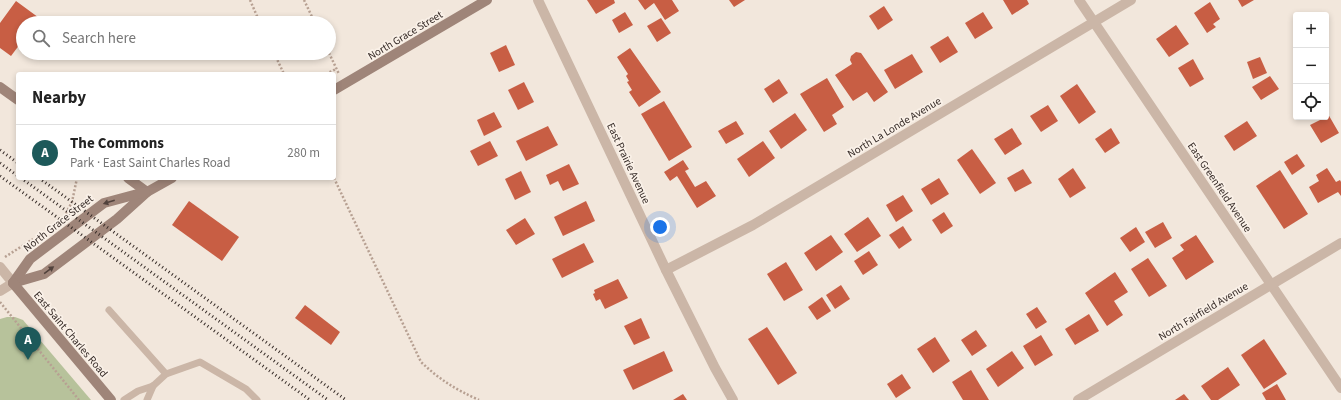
<!DOCTYPE html>
<html lang="en">
<head>
<meta charset="utf-8">
<style>
  body { margin:0; font-family:"Source Sans 3",sans-serif; background:#f6f6f6; color:#222 }
  .controls { position:absolute; right:12px; top:12px; display:grid; overflow:hidden; border-radius:4px; box-shadow:0 2px 6px #0003 }
  .controls button { width:36px; height:36px; display:grid; place-items:center; padding:0; border:0; border-bottom:1px solid #e0e0e0; background:#fff; color:#222; font:20px sans-serif }
  .you { position:absolute; left:660px; top:227px; width:14px; height:14px; margin:-10px; border:3px solid #fff; border-radius:50%; background:#1a73e8; box-shadow:0 0 0 6px #1a73e833 }
  .badge { display:grid; place-items:center; width:26px; height:26px; border-radius:50%; background:#1d595a; color:#fff; font-size:13px; font-weight:700 }
  .pin { position:absolute; translate:-50% -33px; filter:drop-shadow(0 1px 2px #0008) }
  .pin::after { content:''; position:absolute; top:21px; width:14px; height:12px; background:inherit; clip-path:polygon(0 0,100% 0,50% 100%) }
  .list { margin:0; padding:0; list-style:none }
  h2 { display:flex; justify-content:space-between; align-items:center; height:52px; margin:0; padding:0 16px; font-size:17px }
  h2 small { font-size:13px; font-weight:400; color:#767676 }
  .list li { display:grid; grid-template-columns:26px 1fr auto; gap:12px; align-items:center; box-sizing:border-box; height:56px; padding:0 16px; border-top:1px solid #e0e0e0 }
  .list b { display:block; font-size:15px; white-space:nowrap }
  .list p { margin:0; font-size:13px; white-space:nowrap; color:#767676 }
  .list em { font-size:13px; font-style:normal; color:#767676 }
  .icon { flex:none; width:22px; height:22px; fill:none; stroke:currentColor; stroke-width:2; stroke-linecap:round; stroke-linejoin:round }
  .map { position:relative; flex:none; width:1341px; height:400px; overflow:hidden }
  .search { position:absolute; background:#fff; box-shadow:0 2px 6px #0003; left:16px; top:16px; width:320px; height:44px; display:flex; align-items:center; gap:10px; box-sizing:border-box; padding:0 14px; border-radius:22px; color:#767676; font-size:15px }
  .panel { position:absolute; background:#fff; box-shadow:0 2px 6px #0003; left:16px; top:72px; width:320px; height:108px; border-radius:4px }
  .map>svg:first-child { display:block }
  .green { fill:#b7c29b }
  .building { fill:#c85e44 }
  .lines { fill:none; stroke-linecap:round; stroke-linejoin:round }
  .path { stroke:#b7a092; stroke-width:2.5; stroke-dasharray:2 2; stroke-linecap:butt }
  .lane { stroke:#cbb6a7; stroke-width:7 }
  .street { stroke:#cbb6a7; stroke-width:10 }
  .secondary { stroke:#9f8579; stroke-width:10 }
  .rail { stroke:#372c28; stroke-width:3; stroke-dasharray:1 3; stroke-linecap:butt }
  .oneway { fill:#51423c }
  .labels { text-anchor:middle; stroke-width:3.5; stroke-linejoin:round; paint-order:stroke }
  .street-label { font-size:11px; fill:#372c28; stroke:#faf1e8 }
</style>
</head>
<body>
<div class="map">
<svg width="1341" height="400" viewBox="0 0 1341 400">
  <rect width="100%" height="100%" fill="#f2e7dc"/>
  <polygon class="green" points="7,317 15,317 23,320 91,400 0,400 0,319"/>
  <g class="building">
    <polygon points="587,0 614,0 615,3 596,14"/>
    <polygon points="638,0 672,0 679,11 665,20 654,3 645,10"/>
    <polygon points="729,0 745,0 734,7"/>
    <polygon points="1003,0 1027,0 1029,4 1012,15"/>
    <polygon points="1238,0 1254,0 1242,7"/>
    <polygon points="16,1 46,23 23,23 23,40 11,56 0,48 0,23"/>
    <polygon points="1210,2 1220,19 1213,24 1216,27 1207,33 1194,13"/>
    <polygon points="884,6 893,20 878,30 869,16"/>
    <polygon points="625,12 633,25 619,33 612,20"/>
    <polygon points="983,12 993,28 975,39 965,23"/>
    <polygon points="661,18 671,33 657,42 647,26"/>
    <polygon points="1176,25 1189,44 1169,57 1156,39"/>
    <polygon points="948,36 958,52 940,63 930,47"/>
    <polygon points="506,45 515,65 499,72 490,53"/>
    <polygon points="630,48 661,92 639,107 629,92 632,90 627,82 629,81 626,76 628,74 617,57"/>
    <polygon points="856,52 861,53 888,92 874,102 867,92 853,101 835,75 852,64 850,60 851,56"/>
    <polygon points="912,54 923,72 895,89 884,70"/>
    <polygon points="1260,57 1267,73 1253,79 1247,62"/>
    <polygon points="1193,59 1204,79 1190,87 1178,68"/>
    <polygon points="1270,76 1279,89 1261,100 1252,87"/>
    <polygon points="827,78 844,107 832,115 837,124 824,132 800,94"/>
    <polygon points="779,79 788,93 773,103 764,89"/>
    <polygon points="524,82 534,102 518,110 508,90"/>
    <polygon points="1077,84 1096,112 1079,124 1060,96"/>
    <polygon points="664,101 692,147 669,161 641,114"/>
    <polygon points="1048,105 1058,121 1041,132 1030,116"/>
    <polygon points="494,112 502,127 484,136 477,120"/>
    <polygon points="795,113 807,130 781,149 769,131"/>
    <polygon points="1328,114 1339,133 1321,143 1310,125 1326,117"/>
    <polygon points="736,121 744,134 726,144 718,131"/>
    <polygon points="1247,121 1257,136 1234,151 1224,136"/>
    <polygon points="548,126 558,145 526,161 516,141"/>
    <polygon points="1012,128 1022,144 1005,155 994,139"/>
    <polygon points="1111,128 1120,143 1105,153 1095,139"/>
    <polygon points="490,141 498,156 478,166 470,151"/>
    <polygon points="763,141 775,158 749,177 737,159"/>
    <polygon points="972,149 996,183 980,194 957,160"/>
    <polygon points="1297,154 1305,166 1292,175 1284,162"/>
    <polygon points="683,160 689,169 685,171 695,187 706,181 716,196 697,208 677,176 670,181 664,172"/>
    <polygon points="569,164 579,184 563,191 558,181 550,185 546,175"/>
    <polygon points="1073,168 1086,188 1070,198 1058,179"/>
    <polygon points="1327,168 1336,182 1340,180 1341,182 1341,196 1338,192 1318,203 1309,187 1319,181 1316,175"/>
    <polygon points="1023,169 1032,183 1015,192 1007,178"/>
    <polygon points="1280,170 1308,214 1284,229 1256,186"/>
    <polygon points="521,171 531,192 515,200 505,179"/>
    <polygon points="939,178 949,194 931,205 921,189"/>
    <polygon points="903,195 913,211 896,222 886,205"/>
    <polygon points="189,201 239,237 222,261 172,225"/>
    <polygon points="586,201 595,221 563,236 554,217"/>
    <polygon points="944,212 953,226 941,234 932,220"/>
    <polygon points="868,217 881,236 857,252 844,234"/>
    <polygon points="525,218 535,234 516,245 506,230"/>
    <polygon points="1163,222 1172,238 1155,248 1145,232"/>
    <polygon points="903,226 912,240 899,249 889,235"/>
    <polygon points="1136,227 1145,242 1130,252 1120,238"/>
    <polygon points="831,235 843,252 816,271 804,253"/>
    <polygon points="1196,235 1214,262 1186,280 1172,258 1184,250 1180,245"/>
    <polygon points="584,243 594,262 562,278 552,259"/>
    <polygon points="869,251 878,265 863,275 854,261"/>
    <polygon points="1148,258 1167,286 1149,297 1131,269"/>
    <polygon points="786,262 803,290 784,301 767,274"/>
    <polygon points="1115,272 1128,292 1114,301 1123,315 1107,326 1085,293"/>
    <polygon points="618,279 628,298 605,309 600,299 596,301 593,294 595,293 594,290"/>
    <polygon points="841,285 850,299 835,309 826,295"/>
    <polygon points="822,297 831,311 817,320 808,307"/>
    <polygon points="305,305 340,332 331,345 295,318"/>
    <polygon points="1037,307 1047,322 1036,329 1026,314"/>
    <polygon points="1089,314 1099,331 1075,345 1065,329"/>
    <polygon points="641,318 650,338 634,345 624,326"/>
    <polygon points="767,327 797,373 778,385 748,339"/>
    <polygon points="976,330 987,346 972,356 961,340"/>
    <polygon points="1041,335 1053,355 1035,366 1023,346"/>
    <polygon points="935,337 950,361 933,373 917,349"/>
    <polygon points="1264,339 1287,374 1264,389 1241,355"/>
    <polygon points="664,351 673,371 633,390 623,370"/>
    <polygon points="1012,351 1024,368 998,387 986,369"/>
    <polygon points="1228,367 1240,385 1218,400 1211,400 1201,386"/>
    <polygon points="971,370 989,400 963,400 952,382"/>
    <polygon points="902,374 911,388 896,398 887,384"/>
    <polygon points="1277,384 1286,400 1266,400 1262,393"/>
    <polygon points="683,394 687,400 673,400"/>
    <polygon points="1184,394 1189,400 1175,400"/>
  </g>
  <g class="lines">
    <g class="path">
      <polyline points="250,0 260,23"/>
      <polyline points="304,0 315,23"/>
      <polyline points="274,53 284,74"/>
      <polyline points="329,53 339,74"/>
      <polyline points="326,74 336,69"/>
      <path d="M334,178L421,362C440,380 455,389 479,400"/>
      <polyline points="64,217 72,202 77,178"/>
      <polyline points="5,257 33,239"/>
      <polyline points="0,302 79,400"/>
    </g>
    <g class="lane">
      <polyline points="109,310 166,374"/>
      <polyline points="124,400 138,391 153,386 166,374 200,362 246,389 257,400"/>
      <polyline points="147,400 153,386"/>
    </g>
    <g class="street">
      <polyline points="538,0 666,270 715,368 733,400"/>
      <polyline points="1079,0 1341,388"/>
      <polyline points="0,267 13,283 0,291"/>
      <polyline points="666,270 753,225 1131,0"/>
      <polyline points="1078,400 1341,243"/>
    </g>
    <g class="secondary">
      <polyline points="0,87 18,100"/>
      <polyline points="334,90 487,0"/>
      <polyline points="128,178 147,192"/>
      <polyline points="13,283 44,274 117,219 147,192 172,178"/>
      <polyline points="13,283 30,259 104,203 145,192"/>
      <polyline points="13,283 111,400"/>
    </g>
    <g class="rail">
      <polyline points="0,150 18,163"/>
      <polyline points="0,163 18,176"/>
      <polyline points="0,176 310,400"/>
      <polyline points="21,178 328,400"/>
      <polyline points="39,178 346,400"/>
    </g>
  </g>
  <defs><path id="oneway-solid" d="M-6-.8H1V-3.2L6.5 0L1 3.2V.8H-6Z"/></defs>
  <g class="oneway">
    <use href="#oneway-solid" transform="translate(109 202) rotate(163)"/>
    <use href="#oneway-solid" transform="translate(49 270) rotate(-36)"/>
  </g>
  <g class="labels">
    <g class="street-label">
      <text transform="translate(405 35) rotate(-31)" y="4">North Grace Street</text>
      <text transform="translate(894 127) rotate(-31)" y="4">North La Londe Avenue</text>
      <text transform="translate(629 163) rotate(65)" y="4">East Prairie Avenue</text>
      <text transform="translate(1220 187) rotate(56)" y="4">East Greenfield Avenue</text>
      <text transform="translate(58 223) rotate(-38)" y="4">North Grace Street</text>
      <text transform="translate(1203 311) rotate(-31)" y="4">North Fairfield Avenue</text>
      <text transform="translate(71 334) rotate(50)" y="4">East Saint Charles Road</text>
    </g>
  </g>
</svg>
<div class="controls">
<button>+</button>
<button>−</button>
<button><svg class="icon" aria-label="locate" viewBox="0 0 24 24"><circle cx="12" cy="12" r="6"/><path d="M12 2v4M12 18v4M2 12h4M18 12h4"/></svg></button>
</div>
<div class="you"></div>
<div class="pin badge" style="left:28px;top:360px">A</div>
<div class="search"><svg class="icon" aria-label="search" viewBox="0 0 24 24"><circle cx="10" cy="10" r="6"/><path d="M15 15l6 6"/></svg>Search here</div>
<section class="panel">
<h2>Nearby<small></small></h2>
<ul class="list">
<li><span class="badge">A</span><div><b>The Commons</b><p>Park · East Saint Charles Road</p></div><em>280 m</em></li>
</ul>
</section>
</div>
</body>
</html>
